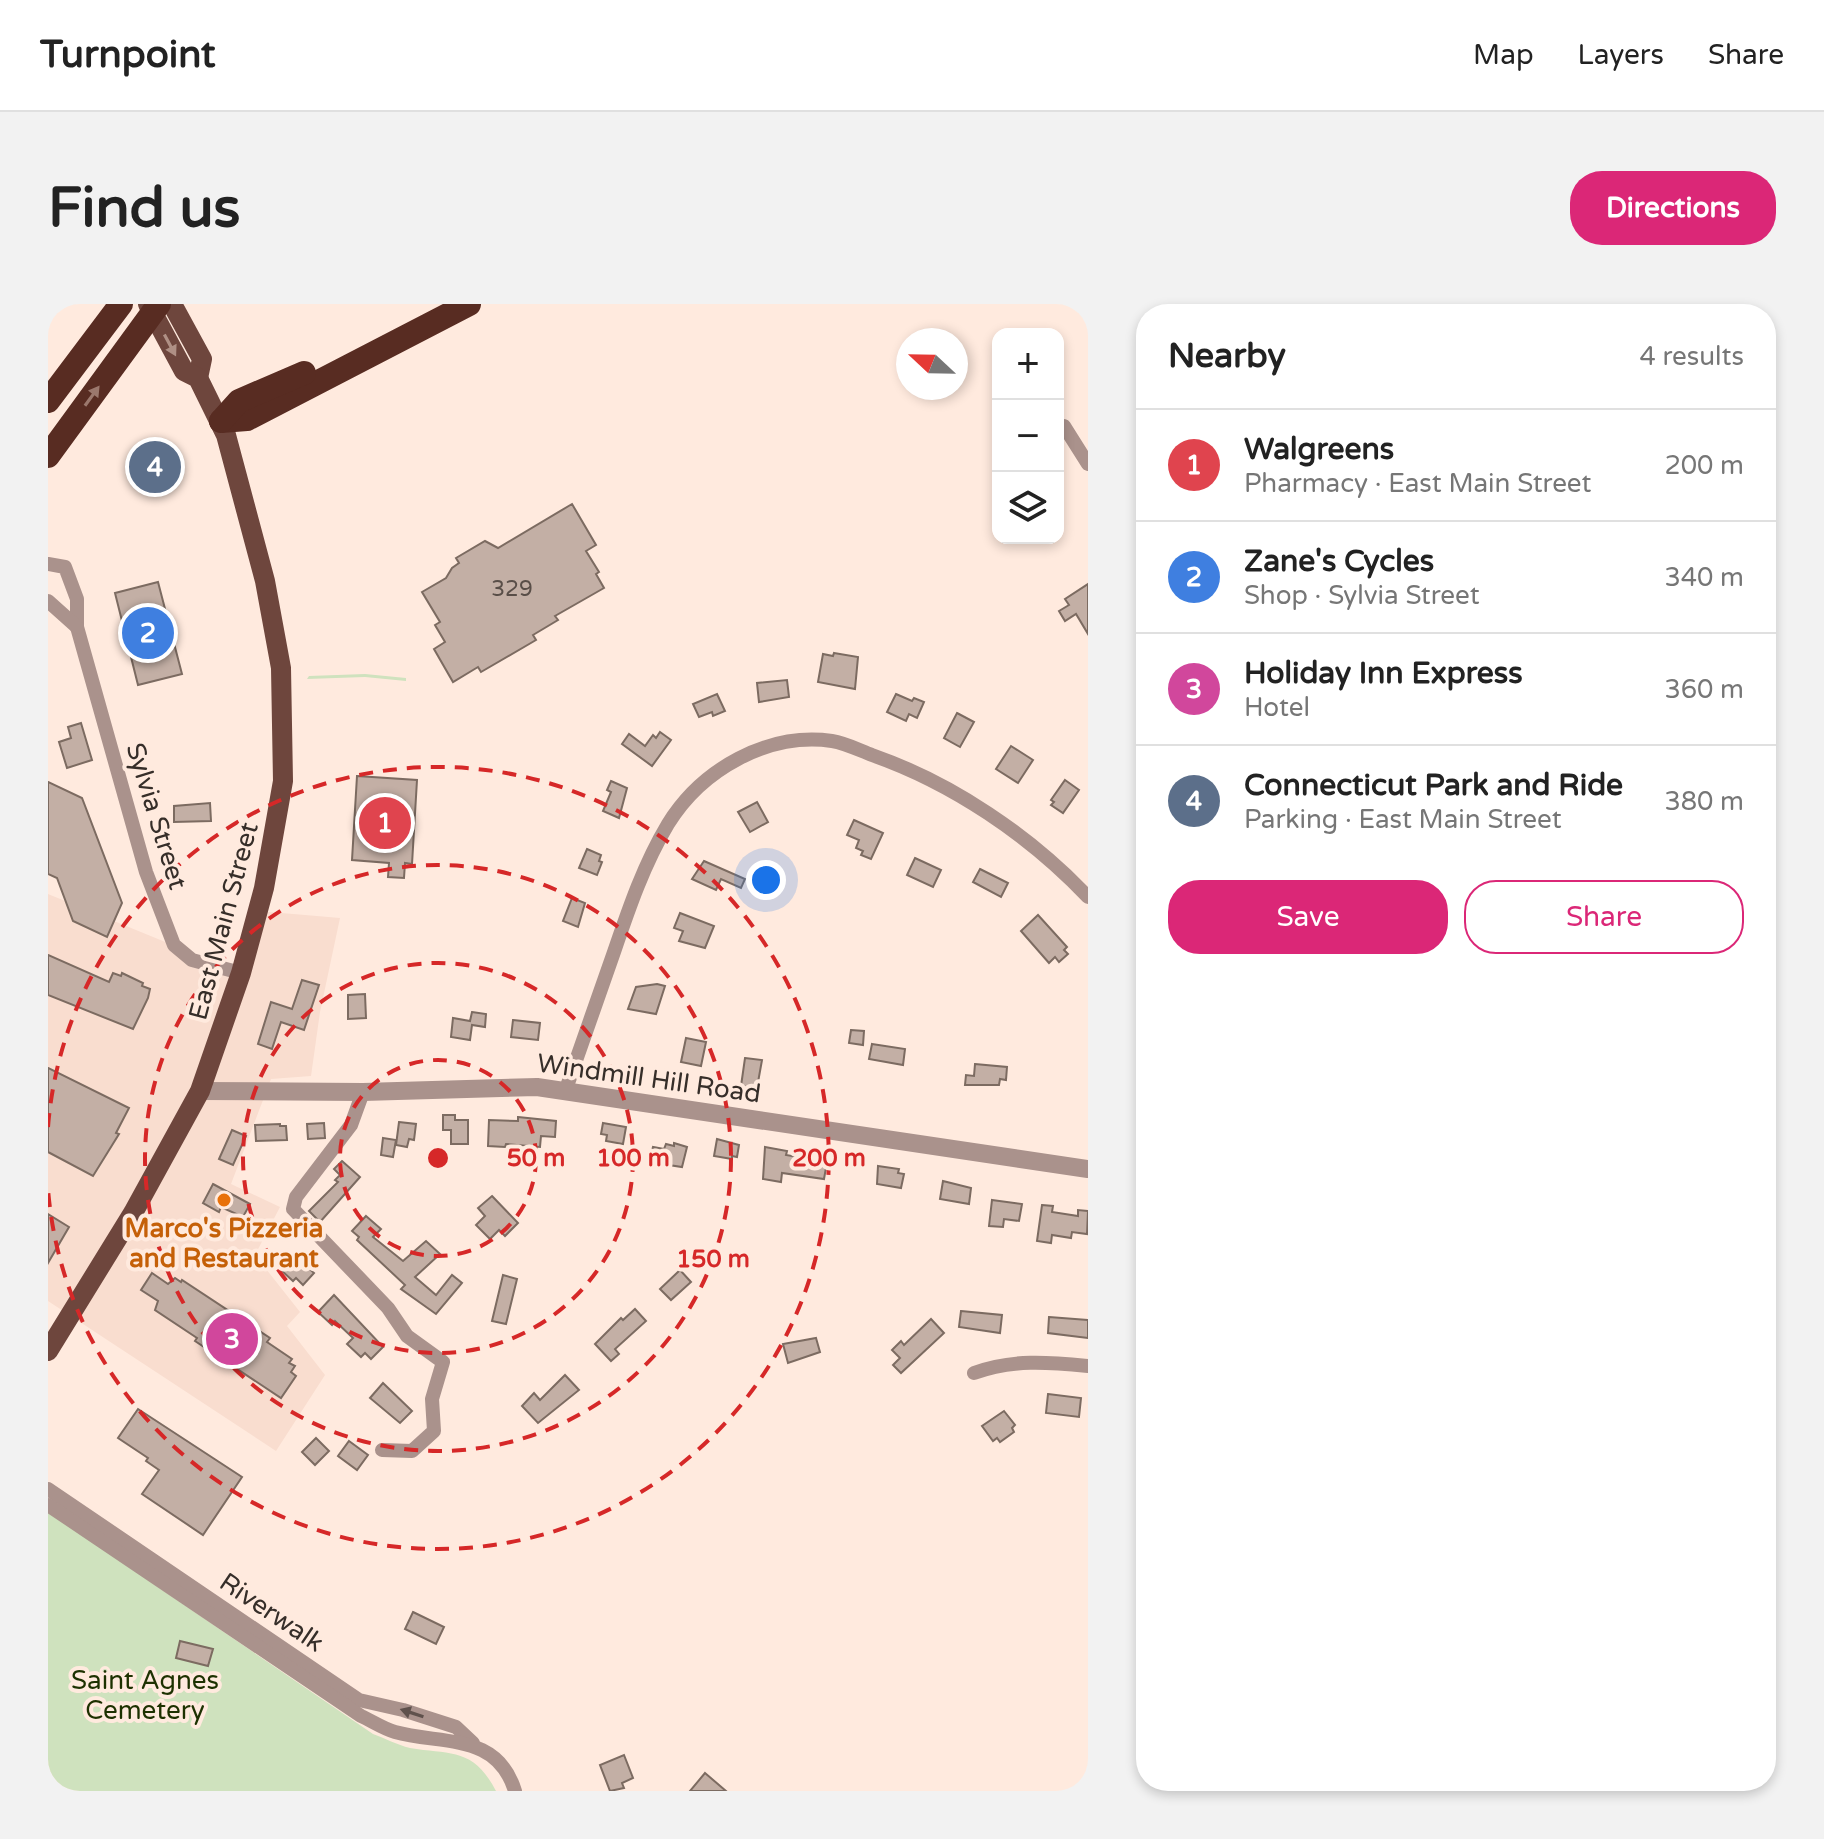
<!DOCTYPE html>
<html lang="en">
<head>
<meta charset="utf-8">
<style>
  body { margin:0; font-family:"Varela Round",sans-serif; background:#f2f2f2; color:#222 }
  .controls { position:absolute; right:24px; top:24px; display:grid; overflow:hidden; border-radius:16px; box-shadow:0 4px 12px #0003 }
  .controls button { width:72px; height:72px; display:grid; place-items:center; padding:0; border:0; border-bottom:2px solid #e0e0e0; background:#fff; color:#222; font:40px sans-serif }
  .compass { position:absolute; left:848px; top:24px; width:72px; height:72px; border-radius:50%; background:#fff; box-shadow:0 4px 12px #0003; rotate:292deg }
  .you { position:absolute; left:718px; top:576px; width:28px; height:28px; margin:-20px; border:6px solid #fff; border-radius:50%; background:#1a73e8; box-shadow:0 0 0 12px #1a73e833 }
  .badge { display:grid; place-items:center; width:52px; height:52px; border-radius:50%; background:#db2777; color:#fff; font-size:26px; font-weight:700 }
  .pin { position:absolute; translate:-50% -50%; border:4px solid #fff; box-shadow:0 2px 8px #0006 }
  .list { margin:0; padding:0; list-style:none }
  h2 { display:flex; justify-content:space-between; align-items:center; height:104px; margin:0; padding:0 32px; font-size:34px }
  h2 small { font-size:26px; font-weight:400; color:#767676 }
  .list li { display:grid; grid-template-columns:52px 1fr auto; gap:24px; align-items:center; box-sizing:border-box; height:112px; padding:0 32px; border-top:2px solid #e0e0e0 }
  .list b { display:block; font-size:30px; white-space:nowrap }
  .list p { margin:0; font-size:26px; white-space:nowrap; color:#767676 }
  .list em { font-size:26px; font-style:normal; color:#767676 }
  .actions { display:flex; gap:16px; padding:24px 32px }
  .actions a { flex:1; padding:18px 0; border:2px solid #db2777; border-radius:32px; text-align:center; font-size:28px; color:#db2777 }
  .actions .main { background:#db2777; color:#fff }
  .icon { flex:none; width:44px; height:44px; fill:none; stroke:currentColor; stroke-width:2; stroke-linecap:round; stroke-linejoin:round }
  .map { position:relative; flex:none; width:1040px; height:1487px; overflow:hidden; border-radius:32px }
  header { display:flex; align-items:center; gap:48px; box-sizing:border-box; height:112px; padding:0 40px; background:#fff; border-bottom:2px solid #e0e0e0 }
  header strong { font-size:38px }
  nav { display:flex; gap:44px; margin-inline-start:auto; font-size:28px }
  .intro { display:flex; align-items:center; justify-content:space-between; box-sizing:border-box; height:192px; padding:0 48px }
  h1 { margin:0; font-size:56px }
  .button { padding:20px 36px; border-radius:32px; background:#db2777; color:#fff; font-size:28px; font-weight:700 }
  main { display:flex; gap:48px; padding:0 48px }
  aside { flex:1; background:#fff; border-radius:32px; box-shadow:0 4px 12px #0003 }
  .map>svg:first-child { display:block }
  .built { fill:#f9ddcf }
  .green { fill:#cfe2be }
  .building { fill:#c3afa5; stroke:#7c6b61; stroke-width:2 }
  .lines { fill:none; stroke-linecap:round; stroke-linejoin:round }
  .minor { stroke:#aa928c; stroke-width:14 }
  .tertiary { stroke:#aa928c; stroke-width:18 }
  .primary { stroke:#6e463d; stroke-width:20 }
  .motorway { stroke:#582c22; stroke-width:24 }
  .oneway { fill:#af9085 }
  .oneway2 { fill:#9b786d }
  .oneway3 { fill:#5f514c }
  .ring { fill:none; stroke:#d62828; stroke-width:4; stroke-dasharray:14 10 }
  .food-dot { fill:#e8710a; stroke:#ffeade; stroke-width:3 }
  .labels { text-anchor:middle; stroke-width:8; stroke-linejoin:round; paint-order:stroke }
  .number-label { font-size:22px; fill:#594e48 }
  .street-label { font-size:26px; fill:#362e29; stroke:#ffeade }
  .food-label { font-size:26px; font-weight:bold; fill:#c56008; stroke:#ffeade }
  .park-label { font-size:26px; fill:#1d3100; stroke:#ffeade }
  .centre { fill:#d62828; stroke:#ffeade; stroke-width:4 }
  .ring-label { font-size:24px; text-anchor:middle; font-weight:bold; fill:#d62828; stroke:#ffeade; stroke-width:8; stroke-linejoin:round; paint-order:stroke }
</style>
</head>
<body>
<header>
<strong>Turnpoint</strong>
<nav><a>Map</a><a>Layers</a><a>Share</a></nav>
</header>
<div class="intro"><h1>Find us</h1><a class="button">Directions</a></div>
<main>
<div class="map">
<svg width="1040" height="1487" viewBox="0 0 1040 1487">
  <rect width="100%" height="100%" fill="#ffeade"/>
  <polygon class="built" points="0,590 193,669 210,607 292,614 272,708 263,772 223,775 183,880 232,903 207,951 252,1008 239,1022 277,1071 228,1147 0,997"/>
  <g class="green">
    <polygon points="317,370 358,374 358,377 317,373 259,375 261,372"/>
    <path d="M0,1208L325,1430C337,1434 349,1441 362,1444C403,1451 425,1443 448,1487H6L0,1477Z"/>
  </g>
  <g class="building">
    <polygon points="524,200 548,241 538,247 551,268 548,270 556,284 507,312 510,316 485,331 488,336 433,368 430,363 405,378 386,345 397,338 387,321 392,318 374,288 398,274 404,264 411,259 408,254 437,237 450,244"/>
    <polygon points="110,278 134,370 90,381 67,289"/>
    <polygon points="1040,280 1040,330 1028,310 1017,317 1011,307 1021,301 1017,295"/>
    <polygon points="786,349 810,353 807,385 770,378 775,350 785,352"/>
    <polygon points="739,376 741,393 711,398 709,379"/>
    <polygon points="669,390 677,407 665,412 664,408 651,413 645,400"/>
    <polygon points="848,390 864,397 866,394 876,398 869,414 861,410 858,417 839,408"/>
    <polygon points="909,409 926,418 912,443 896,434"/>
    <polygon points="33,419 44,456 19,464 11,438 23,434 20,423"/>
    <polygon points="612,428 623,436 604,462 574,440 581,430 597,442 605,431 608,434"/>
    <polygon points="963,442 985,456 970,479 948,465"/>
    <polygon points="309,472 369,476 364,560 357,559 356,574 340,573 341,559 304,556"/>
    <polygon points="1017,476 1031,486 1015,509 1003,501 1006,498 1003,496"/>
    <polygon points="563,477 579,484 571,514 555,507 563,488 559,486"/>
    <polygon points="0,478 34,494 74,599 59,633 25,617 9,574 0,570"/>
    <polygon points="709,498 720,518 702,528 690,508"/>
    <polygon points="162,499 163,517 126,518 126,502"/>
    <polygon points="806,516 835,529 823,555 813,551 815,547 808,544 811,536 799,531"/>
    <polygon points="539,545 553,551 551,557 554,558 549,571 531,564"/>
    <polygon points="867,554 893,566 885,583 859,571"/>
    <polygon points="656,557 697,575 693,584 673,575 668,586 644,575"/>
    <polygon points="932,565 960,579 953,593 925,578"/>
    <polygon points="524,594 537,599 530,623 515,617"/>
    <polygon points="632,609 666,622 657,644 631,637 635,627 626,624"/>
    <polygon points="990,611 1019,643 1016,646 1020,650 1011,658 1007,653 1001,659 973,627"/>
    <polygon points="0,651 61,678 65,669 73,672 74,669 95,679 94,682 102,685 100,694 85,725 0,691"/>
    <polygon points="254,676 271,681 256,726 233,718 224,745 210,740 223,698 244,705"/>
    <polygon points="609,680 617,682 608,710 580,705 588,683"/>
    <polygon points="317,690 318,714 300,715 300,691"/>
    <polygon points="424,708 438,710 437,723 424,721 422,736 403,733 405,714 422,717"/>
    <polygon points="465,716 492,719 490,736 463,733"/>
    <polygon points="803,726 816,727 815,741 801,739"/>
    <polygon points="638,734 658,738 653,762 633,758"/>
    <polygon points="824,740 857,745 855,761 821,755"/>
    <polygon points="697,754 714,756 709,784 693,782"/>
    <polygon points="927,760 959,763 958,776 952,775 951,781 917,781 918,771 926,772"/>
    <polygon points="0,764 81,804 68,829 71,830 45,872 0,848"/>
    <polygon points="395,811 407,811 407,816 420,816 420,840 403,840 403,826 395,826"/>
    <polygon points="470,813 508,817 507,833 493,832 492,843 458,840 457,843 440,842 441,816 470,817"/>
    <polygon points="351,818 368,820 366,836 361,835 359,843 348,841"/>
    <polygon points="276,819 277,834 260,835 259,820"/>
    <polygon points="555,819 578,823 575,840 558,837 559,831 553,830"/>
    <polygon points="232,820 232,822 238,822 239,836 208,837 207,821"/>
    <polygon points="184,826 198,832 185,861 171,855"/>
    <polygon points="335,834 348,836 345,853 333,851"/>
    <polygon points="669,835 691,841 689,853 684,852 684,855 666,852"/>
    <polygon points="626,839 639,843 634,863 601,858 605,843 616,845 618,840 626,842"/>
    <polygon points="717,843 739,847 738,851 779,858 776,875 734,869 733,878 715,875"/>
    <polygon points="294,857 312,873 272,918 261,907 290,878 287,876 292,871 286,865"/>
    <polygon points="830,862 851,865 850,869 856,870 853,884 829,880"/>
    <polygon points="895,877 923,884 921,900 892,895"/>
    <polygon points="165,880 202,900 195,913 173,903 171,908 155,899"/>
    <polygon points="444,892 470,919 457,932 451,926 442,935 428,921 437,912 430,904"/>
    <polygon points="944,896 974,900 971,917 956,915 955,923 941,922"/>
    <polygon points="994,901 1005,902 1004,908 1030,912 1030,906 1040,907 1039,930 1024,928 1023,934 1004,931 1003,939 989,937"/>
    <polygon points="0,910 21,923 0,959"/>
    <polygon points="318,912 333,925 325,933 355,957 378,937 392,950 367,973 388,991 404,971 414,979 388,1010 353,985 357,981 309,936 311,933 304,927"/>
    <polygon points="248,952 266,969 255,981 248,974 245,977 234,967"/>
    <polygon points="632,966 643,978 623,996 612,985"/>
    <polygon points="104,969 120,980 127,974 133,978 134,976 222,1034 219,1038 244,1055 241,1059 247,1062 243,1068 248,1072 233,1094 147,1037 149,1034 107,1006 110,997 93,986"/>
    <polygon points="455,971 469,975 458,1020 444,1017"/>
    <polygon points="286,991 335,1043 323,1055 317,1049 313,1053 299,1040 305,1034 287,1017 284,1021 270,1008"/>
    <polygon points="587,1005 598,1017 567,1045 571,1050 563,1057 547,1040 573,1014 575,1016"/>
    <polygon points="913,1007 954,1011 952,1029 911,1023"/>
    <polygon points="1001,1013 1040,1016 1040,1034 1000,1029"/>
    <polygon points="883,1015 896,1029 853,1069 845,1061 852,1054 844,1046 853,1037 856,1041"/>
    <polygon points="768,1034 772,1048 740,1059 735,1040"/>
    <polygon points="517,1071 531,1086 490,1119 474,1102 486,1089 492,1096"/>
    <polygon points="335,1079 364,1107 352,1119 322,1094"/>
    <polygon points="1000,1090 1033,1094 1031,1113 998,1109"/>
    <polygon points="90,1105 194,1173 155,1231 94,1190 111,1166 98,1157 100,1154 70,1134"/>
    <polygon points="956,1107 967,1121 964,1124 966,1128 952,1138 949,1134 945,1137 934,1122"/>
    <polygon points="268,1134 281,1147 267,1161 254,1148"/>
    <polygon points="301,1137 320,1151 309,1166 290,1152"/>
    <polygon points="365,1308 396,1323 388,1340 357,1325"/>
    <polygon points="132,1337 165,1345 160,1362 128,1354"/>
    <polygon points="576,1451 585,1474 574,1479 576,1484 562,1487 552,1461"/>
    <polygon points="657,1469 678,1487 642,1487"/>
  </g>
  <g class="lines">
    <g class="minor">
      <polyline points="1016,122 1040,160"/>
      <polyline points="0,260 17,263 29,295 29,323 98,568 126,641 144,656 193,669"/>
      <polyline points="0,297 29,323"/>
      <path d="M518,785C534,739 550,694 566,648C581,604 596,560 620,520C654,465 720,428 784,437C797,439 811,446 824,451C904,479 981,531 1040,593"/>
      <polyline points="315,788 303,821 248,893 245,905 340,1004 359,1032 395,1058 384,1095 386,1127 364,1147 334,1146"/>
      <path d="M926,1069C964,1055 1000,1058 1040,1062"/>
      <polyline points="0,1185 311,1396 355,1406 408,1423 425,1439"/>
      <path d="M0,1201L313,1412C324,1417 336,1425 347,1428C394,1441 449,1428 467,1487"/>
    </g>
    <polyline class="tertiary" points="152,787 315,788 489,783 1040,865"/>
    <g class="primary">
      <polyline points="124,0 154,55 150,74"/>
      <polyline points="0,1047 85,909 152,787 193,669 216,584 235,477 233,364 217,277 178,131 150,74 136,67 100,0"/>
    </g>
    <g class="motorway">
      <polyline points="0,97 73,0"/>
      <polyline points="173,117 199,115 421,0"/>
      <polyline points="173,117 191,97 256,69"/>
      <polyline points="0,152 111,0"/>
    </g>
  </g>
  <defs><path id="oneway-solid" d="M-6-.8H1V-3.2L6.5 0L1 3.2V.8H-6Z" transform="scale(2)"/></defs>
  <use class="oneway" href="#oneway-solid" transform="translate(122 41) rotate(62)"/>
  <use class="oneway2" href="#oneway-solid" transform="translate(44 92) rotate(-54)"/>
  <use class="oneway3" href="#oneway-solid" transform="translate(364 1409) rotate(-162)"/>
  <g class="ring">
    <circle cx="390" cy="854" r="98"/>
    <circle cx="390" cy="854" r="195"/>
    <circle cx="390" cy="854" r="293"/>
    <path d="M0 823A391 391 0 1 1 0 885"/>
  </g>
  <circle class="food-dot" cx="176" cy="896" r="8"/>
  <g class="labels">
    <g class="number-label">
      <text x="464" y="292">329</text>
    </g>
    <g class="street-label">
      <text transform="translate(109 512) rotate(73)" y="9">Sylvia Street</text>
      <text transform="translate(175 617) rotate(-75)" y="9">East Main Street</text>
      <text transform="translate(601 774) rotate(8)" y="9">Windmill Hill Road</text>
      <text transform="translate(224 1308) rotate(34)" y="9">Riverwalk</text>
    </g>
    <g class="food-label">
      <text x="176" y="933">Marco's Pizzeria<tspan x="176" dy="30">and Restaurant</tspan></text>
    </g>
    <g class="park-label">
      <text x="97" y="1385">Saint Agnes<tspan x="97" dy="30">Cemetery</tspan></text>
    </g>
  </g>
  <circle cx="390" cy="854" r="12" class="centre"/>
  <g class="ring-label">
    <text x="488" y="862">50 m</text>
    <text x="585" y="862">100 m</text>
    <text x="781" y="862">200 m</text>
    <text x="665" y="963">150 m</text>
  </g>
</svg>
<div class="controls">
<button>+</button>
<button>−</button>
<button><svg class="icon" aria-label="layers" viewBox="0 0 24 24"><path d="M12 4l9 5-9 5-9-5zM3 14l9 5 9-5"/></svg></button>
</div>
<svg class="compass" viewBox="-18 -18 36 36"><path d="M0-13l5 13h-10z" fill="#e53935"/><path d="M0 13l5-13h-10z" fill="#767676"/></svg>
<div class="you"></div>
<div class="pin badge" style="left:337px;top:519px;background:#e0444e">1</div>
<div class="pin badge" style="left:100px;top:329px;background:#3f7fe0">2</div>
<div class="pin badge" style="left:184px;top:1035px;background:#d1479c">3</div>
<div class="pin badge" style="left:107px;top:163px;background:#5c6f8a">4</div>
</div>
<aside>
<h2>Nearby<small>4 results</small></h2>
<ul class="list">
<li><span class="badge" style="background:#e0444e">1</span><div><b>Walgreens</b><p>Pharmacy · East Main Street</p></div><em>200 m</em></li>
<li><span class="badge" style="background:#3f7fe0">2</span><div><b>Zane's Cycles</b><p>Shop · Sylvia Street</p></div><em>340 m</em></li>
<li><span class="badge" style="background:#d1479c">3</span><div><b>Holiday Inn Express</b><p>Hotel</p></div><em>360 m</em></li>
<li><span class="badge" style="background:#5c6f8a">4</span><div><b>Connecticut Park and Ride</b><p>Parking · East Main Street</p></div><em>380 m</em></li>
</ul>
<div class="actions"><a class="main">Save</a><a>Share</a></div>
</aside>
</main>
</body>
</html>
